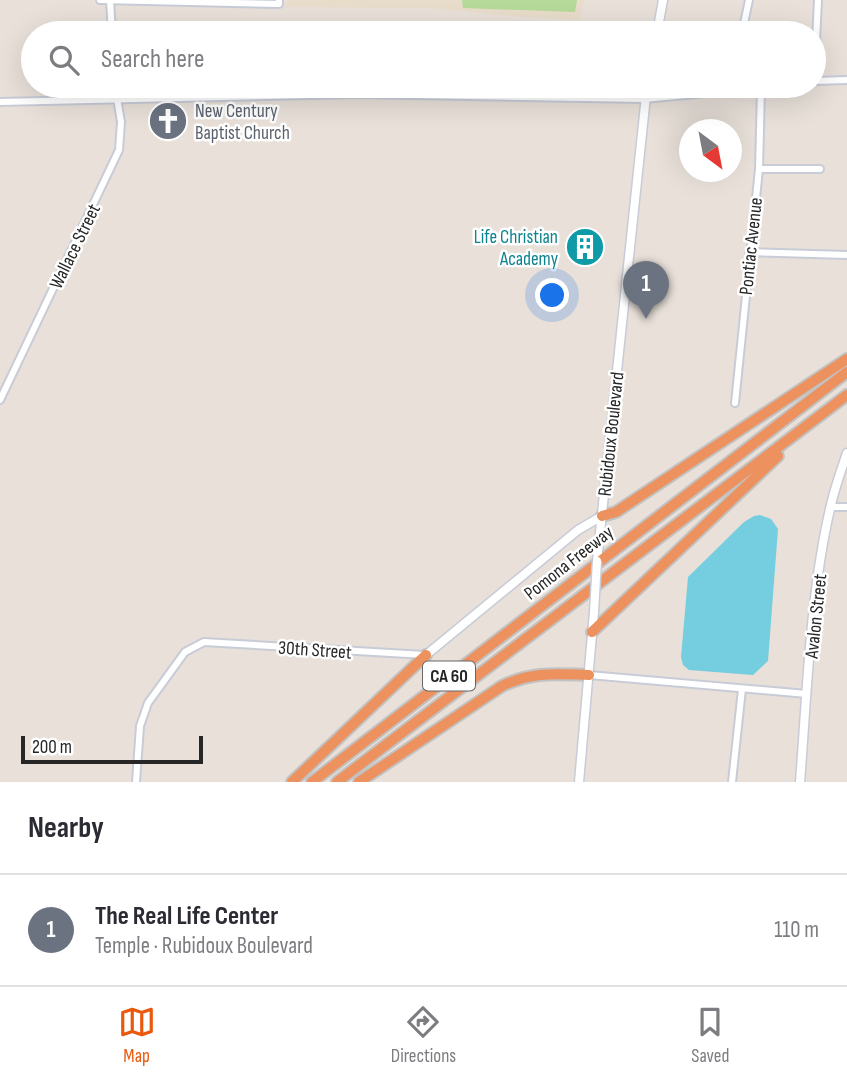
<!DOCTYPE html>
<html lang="en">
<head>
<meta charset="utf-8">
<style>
  body { margin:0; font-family:"Sofia Sans Condensed",sans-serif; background:#f2f2f3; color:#2b2b33 }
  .compass { position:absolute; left:679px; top:119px; width:63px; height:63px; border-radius:50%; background:#fff; box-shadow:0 7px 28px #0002; rotate:148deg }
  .scale { position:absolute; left:21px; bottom:18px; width:182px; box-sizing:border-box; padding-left:7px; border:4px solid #262626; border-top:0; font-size:19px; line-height:24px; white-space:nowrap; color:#262626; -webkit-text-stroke:5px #fff; paint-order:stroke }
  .you { position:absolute; left:553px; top:296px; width:24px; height:24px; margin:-18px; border:5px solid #fff; border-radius:50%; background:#1a73e8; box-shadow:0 0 0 10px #1a73e833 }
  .badge { display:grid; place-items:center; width:46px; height:46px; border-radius:50%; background:#ea580c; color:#fff; font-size:23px; font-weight:700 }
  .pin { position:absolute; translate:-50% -58px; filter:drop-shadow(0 2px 4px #0008) }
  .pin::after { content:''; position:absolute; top:37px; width:24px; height:21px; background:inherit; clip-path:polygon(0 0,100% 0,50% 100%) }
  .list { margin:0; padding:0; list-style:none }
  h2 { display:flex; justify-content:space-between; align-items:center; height:91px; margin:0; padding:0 28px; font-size:30px }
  h2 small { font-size:23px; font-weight:400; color:#7c7c81 }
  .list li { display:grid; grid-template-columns:46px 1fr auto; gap:21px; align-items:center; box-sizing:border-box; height:112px; padding:0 28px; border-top:2px solid #e1e1e2 }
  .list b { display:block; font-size:26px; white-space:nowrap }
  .list p { margin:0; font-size:23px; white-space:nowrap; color:#7c7c81 }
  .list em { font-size:23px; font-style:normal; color:#7c7c81 }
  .icon { flex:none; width:38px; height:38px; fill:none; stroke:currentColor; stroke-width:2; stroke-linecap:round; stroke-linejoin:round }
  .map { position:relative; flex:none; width:847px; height:782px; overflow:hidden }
  .search { position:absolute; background:#fff; box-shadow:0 7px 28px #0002; left:21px; right:21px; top:21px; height:77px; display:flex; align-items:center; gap:18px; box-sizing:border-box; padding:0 24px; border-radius:38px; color:#7c7c81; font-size:26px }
  .sheet { height:203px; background:#fff }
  nav { display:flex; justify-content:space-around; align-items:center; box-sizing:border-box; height:98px; border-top:2px solid #e1e1e2; background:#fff; font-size:19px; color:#7c7c81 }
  nav a { display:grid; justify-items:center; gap:4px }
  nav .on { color:#ea580c }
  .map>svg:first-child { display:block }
  .education { fill:#e8dcca }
  .green { fill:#b5da9a }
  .water { fill:#75cde0 }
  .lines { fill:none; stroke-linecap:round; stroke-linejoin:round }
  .street-casing { stroke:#c8ccd7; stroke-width:10 }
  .secondary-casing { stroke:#c8ccd7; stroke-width:11 }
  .highway-casing { stroke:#c2c2c2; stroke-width:14 }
  .street { stroke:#fff; stroke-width:6 }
  .secondary { stroke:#fff; stroke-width:8 }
  .highway { stroke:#ed915f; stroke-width:10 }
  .secondary-bridge-casing { stroke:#c8ccd7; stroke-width:11; stroke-linecap:butt }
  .secondary-bridge { stroke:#fff; stroke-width:8 }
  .labels { text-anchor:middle; stroke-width:5; stroke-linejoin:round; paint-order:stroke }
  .shield { fill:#fff; stroke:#676767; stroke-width:2 }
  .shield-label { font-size:18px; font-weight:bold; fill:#262626 }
  .worship-label { font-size:19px; fill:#5b616d; stroke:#fff; text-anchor:start }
  .culture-label { font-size:19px; fill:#0d838f; stroke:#fff; text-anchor:end }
  .street-label { font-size:19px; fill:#262626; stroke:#fff }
</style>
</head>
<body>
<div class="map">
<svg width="847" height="782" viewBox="0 0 847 782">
  <rect width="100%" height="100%" fill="#e8e0d9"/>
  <polygon class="education" points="289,0 584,0 580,20 510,16 433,8 284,7"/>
  <polygon class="green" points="462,0 577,0 575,12 463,8"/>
  <polygon class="water" points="760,515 771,519 778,529 768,661 753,675 689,670 683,665 681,657 688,577 744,522 754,516"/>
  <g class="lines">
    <g class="street-casing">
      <g id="street">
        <polyline points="100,0 279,4 279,0"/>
        <polyline points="110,0 112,33"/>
        <polyline points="742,33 749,0"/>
        <polyline points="814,81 818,0"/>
        <polyline points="814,81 847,80"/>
        <polyline points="0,102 357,94 644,99 780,86"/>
        <polyline points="759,169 820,169"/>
        <polyline points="749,252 847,255"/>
        <polyline points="0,400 119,150 121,122 115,86"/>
        <polyline points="735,403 759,169 761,88"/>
        <polyline points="830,507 847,507"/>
        <polyline points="589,675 807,694"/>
        <polyline points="136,782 140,726 148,703 185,652 204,642 425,655"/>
        <polyline points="732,782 742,689"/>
      </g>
    </g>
    <g class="secondary-casing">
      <g id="secondary">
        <polyline points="657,33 663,0"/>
        <polyline points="597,561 647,86"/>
        <polyline points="426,655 578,530 602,516"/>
        <polyline points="579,782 594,612"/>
        <path d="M800,782C807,694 810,595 830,509C834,490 841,471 847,453"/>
      </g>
    </g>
    <g class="highway-casing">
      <g id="highway">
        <polyline points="602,516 616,512 847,359"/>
        <polyline points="592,632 778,456"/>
        <polyline points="292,782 426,655"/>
        <polyline points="312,782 847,372"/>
        <polyline points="337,782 847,395"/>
        <path d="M359,782L502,686C533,671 556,674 589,675"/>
      </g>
    </g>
    <use href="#street" class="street"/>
    <use href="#secondary" class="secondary"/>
    <use href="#highway" class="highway"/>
    <g class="secondary-bridge-casing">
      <polyline id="secondary-bridge" points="594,612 597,561"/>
    </g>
    <use href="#secondary-bridge" class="secondary-bridge"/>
  </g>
  <defs>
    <g id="church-disc" transform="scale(2.0125)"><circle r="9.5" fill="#6b7280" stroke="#fff"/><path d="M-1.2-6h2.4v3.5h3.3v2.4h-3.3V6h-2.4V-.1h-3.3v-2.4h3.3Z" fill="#fff"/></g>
    <g id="building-disc" transform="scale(2.0125)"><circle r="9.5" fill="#0f9aa8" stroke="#fff"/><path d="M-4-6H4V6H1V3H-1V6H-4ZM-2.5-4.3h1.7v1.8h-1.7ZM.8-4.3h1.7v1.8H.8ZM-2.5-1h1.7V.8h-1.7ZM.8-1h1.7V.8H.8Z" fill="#fff"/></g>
  </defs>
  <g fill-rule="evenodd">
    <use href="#church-disc" x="168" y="121"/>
    <use href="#building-disc" x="585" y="247"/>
  </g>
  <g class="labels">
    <rect class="shield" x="423" y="661.5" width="52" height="29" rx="5"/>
    <g class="shield-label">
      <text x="449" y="682">CA 60</text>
    </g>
    <g class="worship-label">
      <text x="195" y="117">New Century<tspan x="195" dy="22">Baptist Church</tspan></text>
    </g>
    <g class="culture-label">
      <text x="558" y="243">Life Christian<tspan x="558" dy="22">Academy</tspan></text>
    </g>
    <g class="street-label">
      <text transform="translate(74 246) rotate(-64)" y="7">Wallace Street</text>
      <text transform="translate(750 246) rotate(-84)" y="7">Pontiac Avenue</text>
      <text transform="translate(610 434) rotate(-84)" y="7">Rubidoux Boulevard</text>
      <text transform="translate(568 562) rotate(-38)" y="7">Pomona Freeway</text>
      <text transform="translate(815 616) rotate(-84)" y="7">Avalon Street</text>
      <text transform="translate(315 649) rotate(4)" y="7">30th Street</text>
    </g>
  </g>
</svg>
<svg class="compass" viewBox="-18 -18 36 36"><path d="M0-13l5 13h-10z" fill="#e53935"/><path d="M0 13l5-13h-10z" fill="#7c7c81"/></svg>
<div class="scale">200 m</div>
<div class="you"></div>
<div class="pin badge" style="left:646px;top:319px;background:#6b7280">1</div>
<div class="search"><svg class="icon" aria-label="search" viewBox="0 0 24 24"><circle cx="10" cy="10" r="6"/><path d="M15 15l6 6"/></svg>Search here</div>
</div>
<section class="sheet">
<h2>Nearby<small></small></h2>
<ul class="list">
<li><span class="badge" style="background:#6b7280">1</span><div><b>The Real Life Center</b><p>Temple · Rubidoux Boulevard</p></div><em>110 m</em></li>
</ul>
</section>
<nav>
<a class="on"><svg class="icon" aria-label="map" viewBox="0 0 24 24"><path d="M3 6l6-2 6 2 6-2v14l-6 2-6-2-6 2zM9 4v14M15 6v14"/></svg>Map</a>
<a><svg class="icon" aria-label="directions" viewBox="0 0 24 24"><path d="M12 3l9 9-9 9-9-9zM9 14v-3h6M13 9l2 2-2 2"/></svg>Directions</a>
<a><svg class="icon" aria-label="saved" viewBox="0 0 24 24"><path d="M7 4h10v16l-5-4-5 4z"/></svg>Saved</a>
</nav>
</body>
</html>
